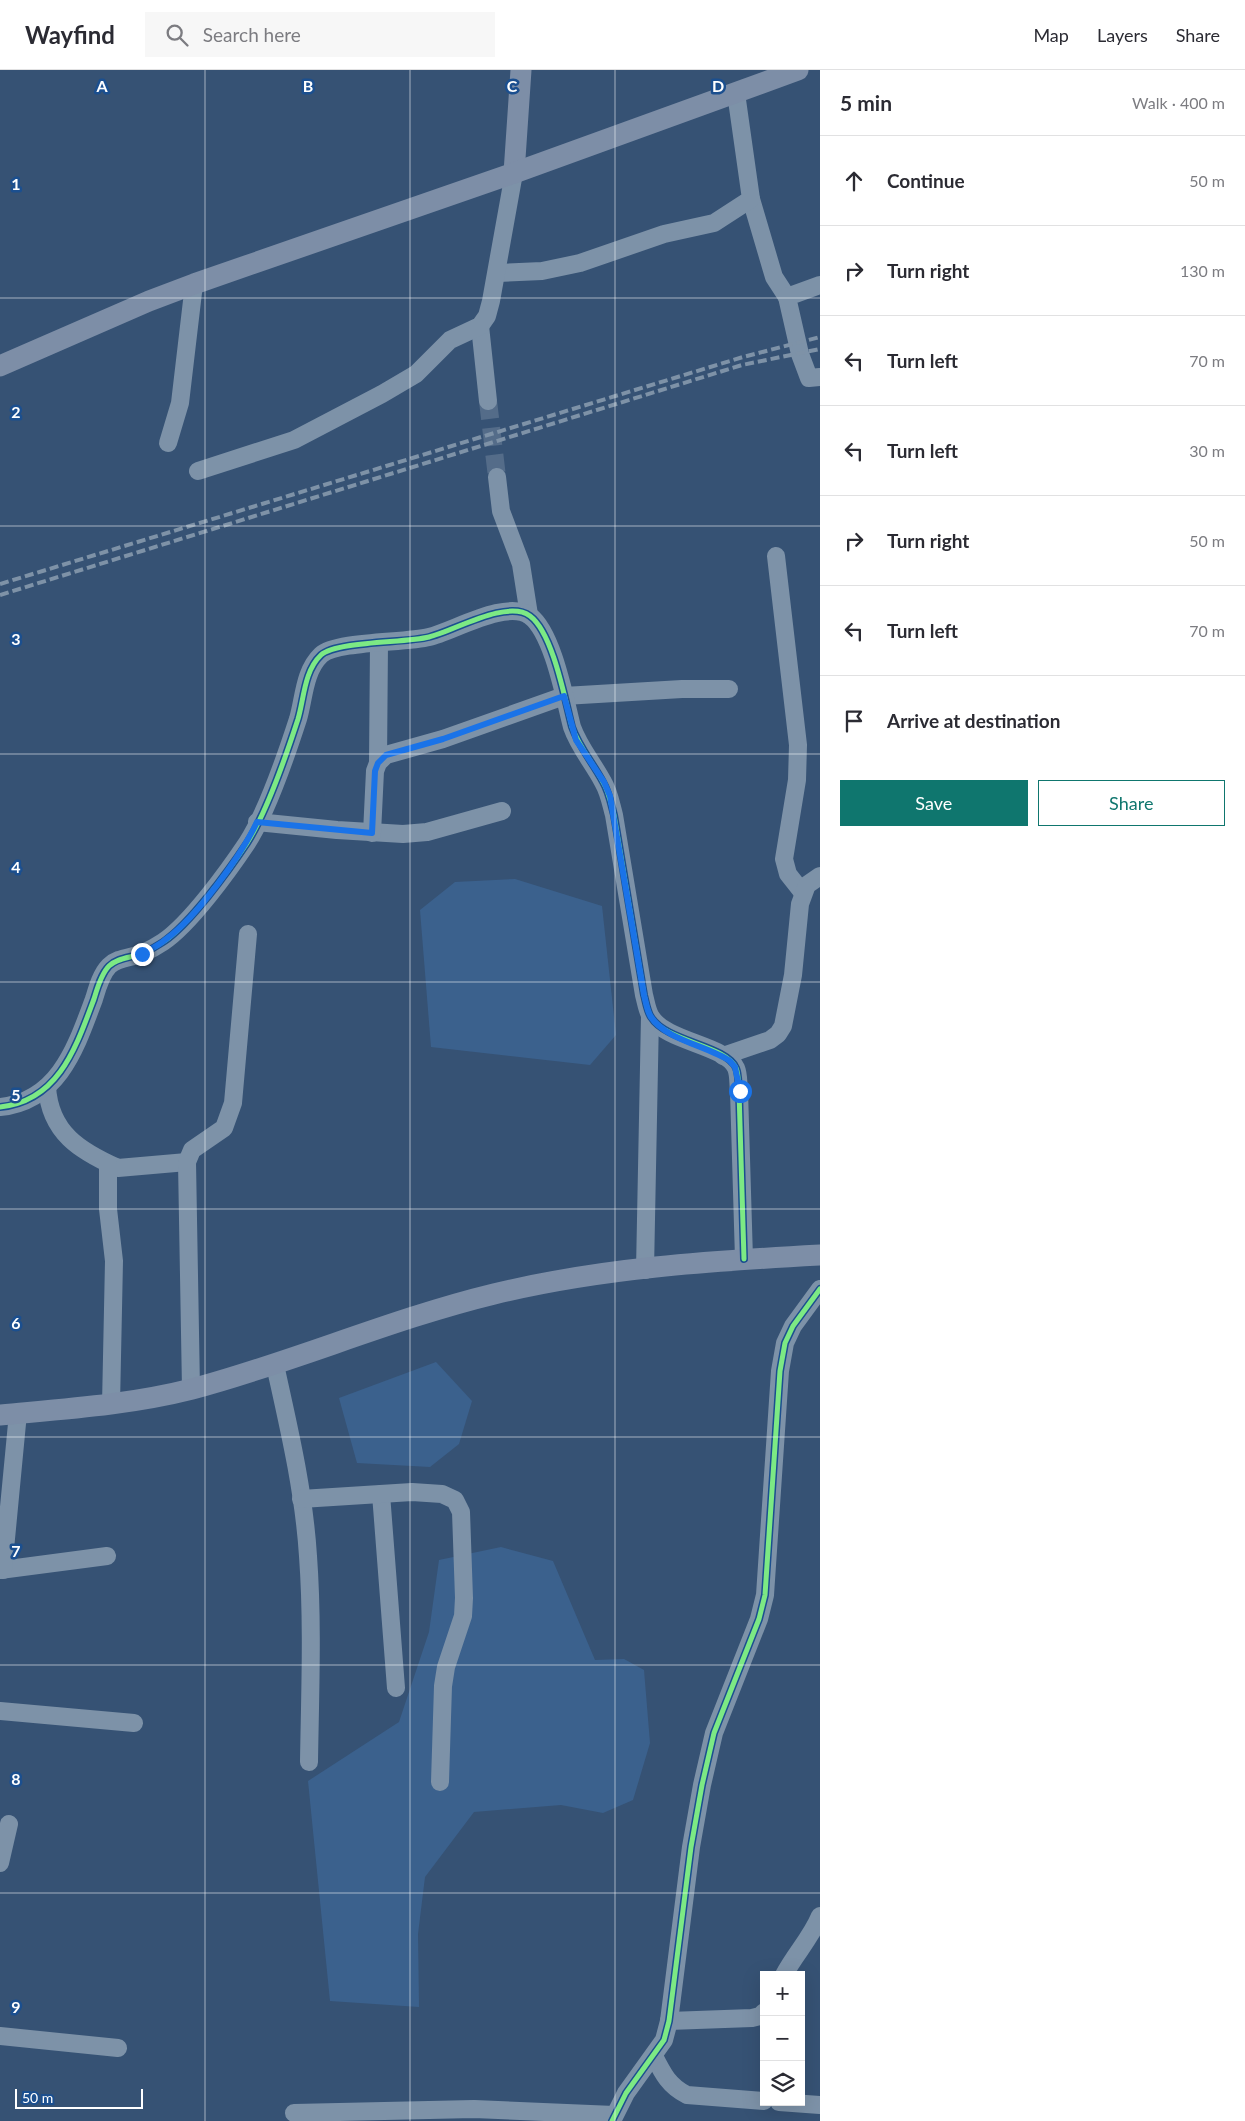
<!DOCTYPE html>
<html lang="en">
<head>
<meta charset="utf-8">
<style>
  body { margin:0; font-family:Lato,sans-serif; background:#f7f7f7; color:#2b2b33 }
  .controls { position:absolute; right:15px; bottom:15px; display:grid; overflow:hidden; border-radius:0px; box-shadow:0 5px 20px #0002 }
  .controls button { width:45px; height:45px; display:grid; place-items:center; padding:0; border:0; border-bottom:1px solid #e1e1e2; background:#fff; color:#2b2b33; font:25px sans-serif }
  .scale { position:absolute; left:15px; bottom:12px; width:128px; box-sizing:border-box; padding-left:5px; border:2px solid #fff; border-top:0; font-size:14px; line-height:18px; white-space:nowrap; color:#fff; -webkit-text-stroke:4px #1b4f8f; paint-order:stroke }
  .stop { position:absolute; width:15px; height:15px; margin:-11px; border:4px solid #1a73e8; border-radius:50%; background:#fff }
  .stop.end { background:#1a73e8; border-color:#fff; box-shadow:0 1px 5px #0008 }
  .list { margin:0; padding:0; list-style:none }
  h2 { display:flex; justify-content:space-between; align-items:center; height:65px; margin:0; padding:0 20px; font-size:21px }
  h2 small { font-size:16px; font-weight:400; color:#7c7c81 }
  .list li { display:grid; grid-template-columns:32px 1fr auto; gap:15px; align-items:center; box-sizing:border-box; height:90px; padding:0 20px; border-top:1px solid #e1e1e2 }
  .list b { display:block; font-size:19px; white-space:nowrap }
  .list em { font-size:16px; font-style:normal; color:#7c7c81 }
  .actions { display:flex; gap:10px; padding:15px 20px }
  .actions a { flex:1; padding:11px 0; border:1px solid #0f766e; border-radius:0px; text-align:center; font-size:18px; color:#0f766e }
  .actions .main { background:#0f766e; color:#fff }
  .icon { flex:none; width:28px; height:28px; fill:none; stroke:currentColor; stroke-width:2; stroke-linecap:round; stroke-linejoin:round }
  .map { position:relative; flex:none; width:820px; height:2051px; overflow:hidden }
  header { display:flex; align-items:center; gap:30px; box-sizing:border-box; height:70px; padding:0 25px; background:#fff; border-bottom:1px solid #e1e1e2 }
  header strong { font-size:24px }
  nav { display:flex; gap:28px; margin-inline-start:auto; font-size:18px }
  .search { width:350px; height:45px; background:#f7f7f7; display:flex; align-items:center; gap:12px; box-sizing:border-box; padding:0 18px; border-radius:0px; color:#7c7c81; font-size:19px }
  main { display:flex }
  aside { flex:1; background:#fff }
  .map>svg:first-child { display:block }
  .water { fill:#3b618d }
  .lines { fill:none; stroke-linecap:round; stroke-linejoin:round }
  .minor-tunnel { stroke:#546c89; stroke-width:18; stroke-dasharray:18 9; stroke-linecap:butt }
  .minor { stroke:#7d92a8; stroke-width:18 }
  .major { stroke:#7d8ea7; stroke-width:21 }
  .rail { stroke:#7e92a7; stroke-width:4; stroke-dasharray:9 4; stroke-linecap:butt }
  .cycleway-casing { stroke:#1b4f8f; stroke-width:8 }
  .cycleway { stroke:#7ce984; stroke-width:5 }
  .route { stroke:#1a73e8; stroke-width:6 }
  .grid { fill:none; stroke:#fff; stroke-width:1; stroke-opacity:0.55 }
  .grid-label { font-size:16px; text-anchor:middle; font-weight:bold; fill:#fff; stroke:#1b4f8f; stroke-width:5; stroke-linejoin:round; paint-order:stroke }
</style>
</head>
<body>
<header>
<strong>Wayfind</strong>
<div class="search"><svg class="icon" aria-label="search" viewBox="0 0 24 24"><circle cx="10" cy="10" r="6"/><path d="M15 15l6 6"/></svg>Search here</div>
<nav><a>Map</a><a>Layers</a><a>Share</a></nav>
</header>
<main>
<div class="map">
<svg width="820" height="2051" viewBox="0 0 820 2051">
  <rect width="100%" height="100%" fill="#365274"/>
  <g class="water">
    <polygon points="515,809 602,836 616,965 590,995 431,977 420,840 455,812"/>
    <polygon points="436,1292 472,1331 459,1374 430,1397 357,1393 339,1328"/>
    <polygon points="501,1477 553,1491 595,1590 624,1589 644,1600 650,1673 633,1730 603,1743 561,1735 474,1742 425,1807 418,1864 419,1937 330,1931 308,1711 399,1652 429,1562 439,1490"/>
  </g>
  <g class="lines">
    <polyline class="minor-tunnel" points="488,331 497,407"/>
    <g class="minor">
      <polyline points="751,129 774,207 787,227"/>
      <polyline points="497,203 542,201 580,193 664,164 714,153 751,129 736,23"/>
      <polyline points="820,215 787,227 800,284 809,308 820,307"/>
      <polyline points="480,256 488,331"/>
      <polyline points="168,373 180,333 194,214"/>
      <polyline points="198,401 294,370 382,324 416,304 450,270 480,256 487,246 491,231 514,103"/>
      <polyline points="497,407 501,441 521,494 529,545"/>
      <polyline points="776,486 798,675 797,710 784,789 788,804 803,823"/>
      <polyline points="378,693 379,573"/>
      <polyline points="257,752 337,760 403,764 427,762 502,741"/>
      <polyline points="372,763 375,701 378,693 386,685 443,669 564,626 682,619 729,619"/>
      <polyline points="723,986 770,970 778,964 783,956 793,905 800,834 807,815 820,806"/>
      <path d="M47,1017C50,1063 80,1081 118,1098L187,1092"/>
      <path d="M0,1037C59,1031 76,977 94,929C97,919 101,904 109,896C118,887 132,888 143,883C150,880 157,876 163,872C190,854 229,800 247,773C267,742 286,686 298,649C304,629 304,601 321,585C336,571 406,573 429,567C454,561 507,529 530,546C553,563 565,630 572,657C579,677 593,693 603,712C609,722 611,734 614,745L644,925C646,932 647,941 651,947C666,972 726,975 736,998C739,1005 738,1014 739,1021L744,1189"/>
      <polyline points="108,1094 108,1139 114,1191 111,1335"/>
      <polyline points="645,1200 650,946"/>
      <path d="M275,1295C289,1358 304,1422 308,1486C313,1554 310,1624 309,1692"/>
      <polyline points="191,1319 187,1092 192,1080 224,1058 233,1033 248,864"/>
      <polyline points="381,1424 396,1618"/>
      <polyline points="301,1429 412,1422 442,1424 455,1430 461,1442 464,1528 463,1546 446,1597 443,1616 440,1712"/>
      <polyline points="0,1500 107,1486"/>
      <polyline points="3,1500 18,1343"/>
      <polyline points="0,1641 134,1653"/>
      <polyline points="0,1793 9,1754"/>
      <path d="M784,1905C795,1884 811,1868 820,1846"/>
      <polyline points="669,1951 752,1948 760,1946 764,1942"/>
      <polyline points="0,1966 118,1978"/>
      <path d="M654,1986C663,2004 669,2016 687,2025L764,2031"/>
      <polyline points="779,2032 820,2035"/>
      <polyline points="294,2043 474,2039 614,2045"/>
      <polyline points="612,2051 626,2023 664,1970 669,1951 691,1777 702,1715 714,1663 759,1549 765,1525 780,1301 785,1273 793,1256 820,1219"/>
    </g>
    <g class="major">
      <polyline points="514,103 521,0"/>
      <polyline points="0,296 149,231 194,214 514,103 798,0"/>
      <path d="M0,1345C64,1339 129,1335 192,1319C294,1292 391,1249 494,1224C600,1198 711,1191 820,1185"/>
    </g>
    <g class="rail">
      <polyline points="0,514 743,287 820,267"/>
      <polyline points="0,525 742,295 820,279"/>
    </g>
    <g class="cycleway-casing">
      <g id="cycleway">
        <path d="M0,1037C59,1031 76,977 94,929C97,919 101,904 109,896C118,887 132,888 143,883C150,880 157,876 163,872C190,854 229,800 247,773C267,742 286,686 298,649C304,629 304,601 321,585C336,571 406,573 429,567C454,561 507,529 530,546C553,563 565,630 572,657C579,677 593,693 603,712C609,722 611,734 614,745L644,925C646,932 647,941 651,947C666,972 726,975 736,998C739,1005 738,1014 739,1021L744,1189"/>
        <polyline points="612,2051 626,2023 664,1970 669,1951 691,1777 702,1715 714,1663 759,1549 765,1525 780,1301 785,1273 793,1256 820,1219"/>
      </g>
    </g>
    <use href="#cycleway" class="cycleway"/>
  </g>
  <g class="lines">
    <path class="route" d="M142,884C150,879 158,876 165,870C196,848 241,786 257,752L372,763L375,701L378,693L386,685L443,669L564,626L576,670L604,712L610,726L644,925C646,932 647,941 651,947C666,970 708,976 730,991L735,997L740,1021"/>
  </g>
  <path class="grid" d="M205,0V2051M410,0V2051M615,0V2051M0,228H820M0,456H820M0,684H820M0,912H820M0,1139H820M0,1367H820M0,1595H820M0,1823H820"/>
  <g class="grid-label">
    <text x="102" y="22">A</text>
    <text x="308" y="22">B</text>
    <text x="512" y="22">C</text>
    <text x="718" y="22">D</text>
    <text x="16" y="120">1</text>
    <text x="16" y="348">2</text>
    <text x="16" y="575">3</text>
    <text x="16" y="803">4</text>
    <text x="16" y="1031">5</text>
    <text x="16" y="1259">6</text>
    <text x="16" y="1487">7</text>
    <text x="16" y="1715">8</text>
    <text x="16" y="1943">9</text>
  </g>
</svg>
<div class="controls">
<button>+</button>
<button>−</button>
<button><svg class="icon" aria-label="layers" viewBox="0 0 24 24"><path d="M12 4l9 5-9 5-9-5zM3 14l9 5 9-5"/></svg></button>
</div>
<div class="scale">50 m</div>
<div class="stop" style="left:740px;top:1021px"></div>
<div class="stop end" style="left:142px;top:884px"></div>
</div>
<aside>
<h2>5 min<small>Walk · 400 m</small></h2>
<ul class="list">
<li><svg class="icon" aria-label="ahead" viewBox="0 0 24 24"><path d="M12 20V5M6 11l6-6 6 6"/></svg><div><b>Continue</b></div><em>50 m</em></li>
<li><svg class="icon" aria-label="right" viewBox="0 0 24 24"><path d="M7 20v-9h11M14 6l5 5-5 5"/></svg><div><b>Turn right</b></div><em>130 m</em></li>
<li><svg class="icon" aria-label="left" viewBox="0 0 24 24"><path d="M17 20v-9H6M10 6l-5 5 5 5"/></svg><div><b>Turn left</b></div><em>70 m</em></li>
<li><svg class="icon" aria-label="left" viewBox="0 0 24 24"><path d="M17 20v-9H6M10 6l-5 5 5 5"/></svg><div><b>Turn left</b></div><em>30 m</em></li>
<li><svg class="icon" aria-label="right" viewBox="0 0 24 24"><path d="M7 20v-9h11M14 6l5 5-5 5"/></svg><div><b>Turn right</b></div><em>50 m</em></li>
<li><svg class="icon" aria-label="left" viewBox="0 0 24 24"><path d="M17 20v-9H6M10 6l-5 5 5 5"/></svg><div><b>Turn left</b></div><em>70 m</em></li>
<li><svg class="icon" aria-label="arrive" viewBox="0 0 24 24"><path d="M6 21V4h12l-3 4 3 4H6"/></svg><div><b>Arrive at destination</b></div></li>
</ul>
<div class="actions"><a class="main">Save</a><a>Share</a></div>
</aside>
</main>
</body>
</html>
